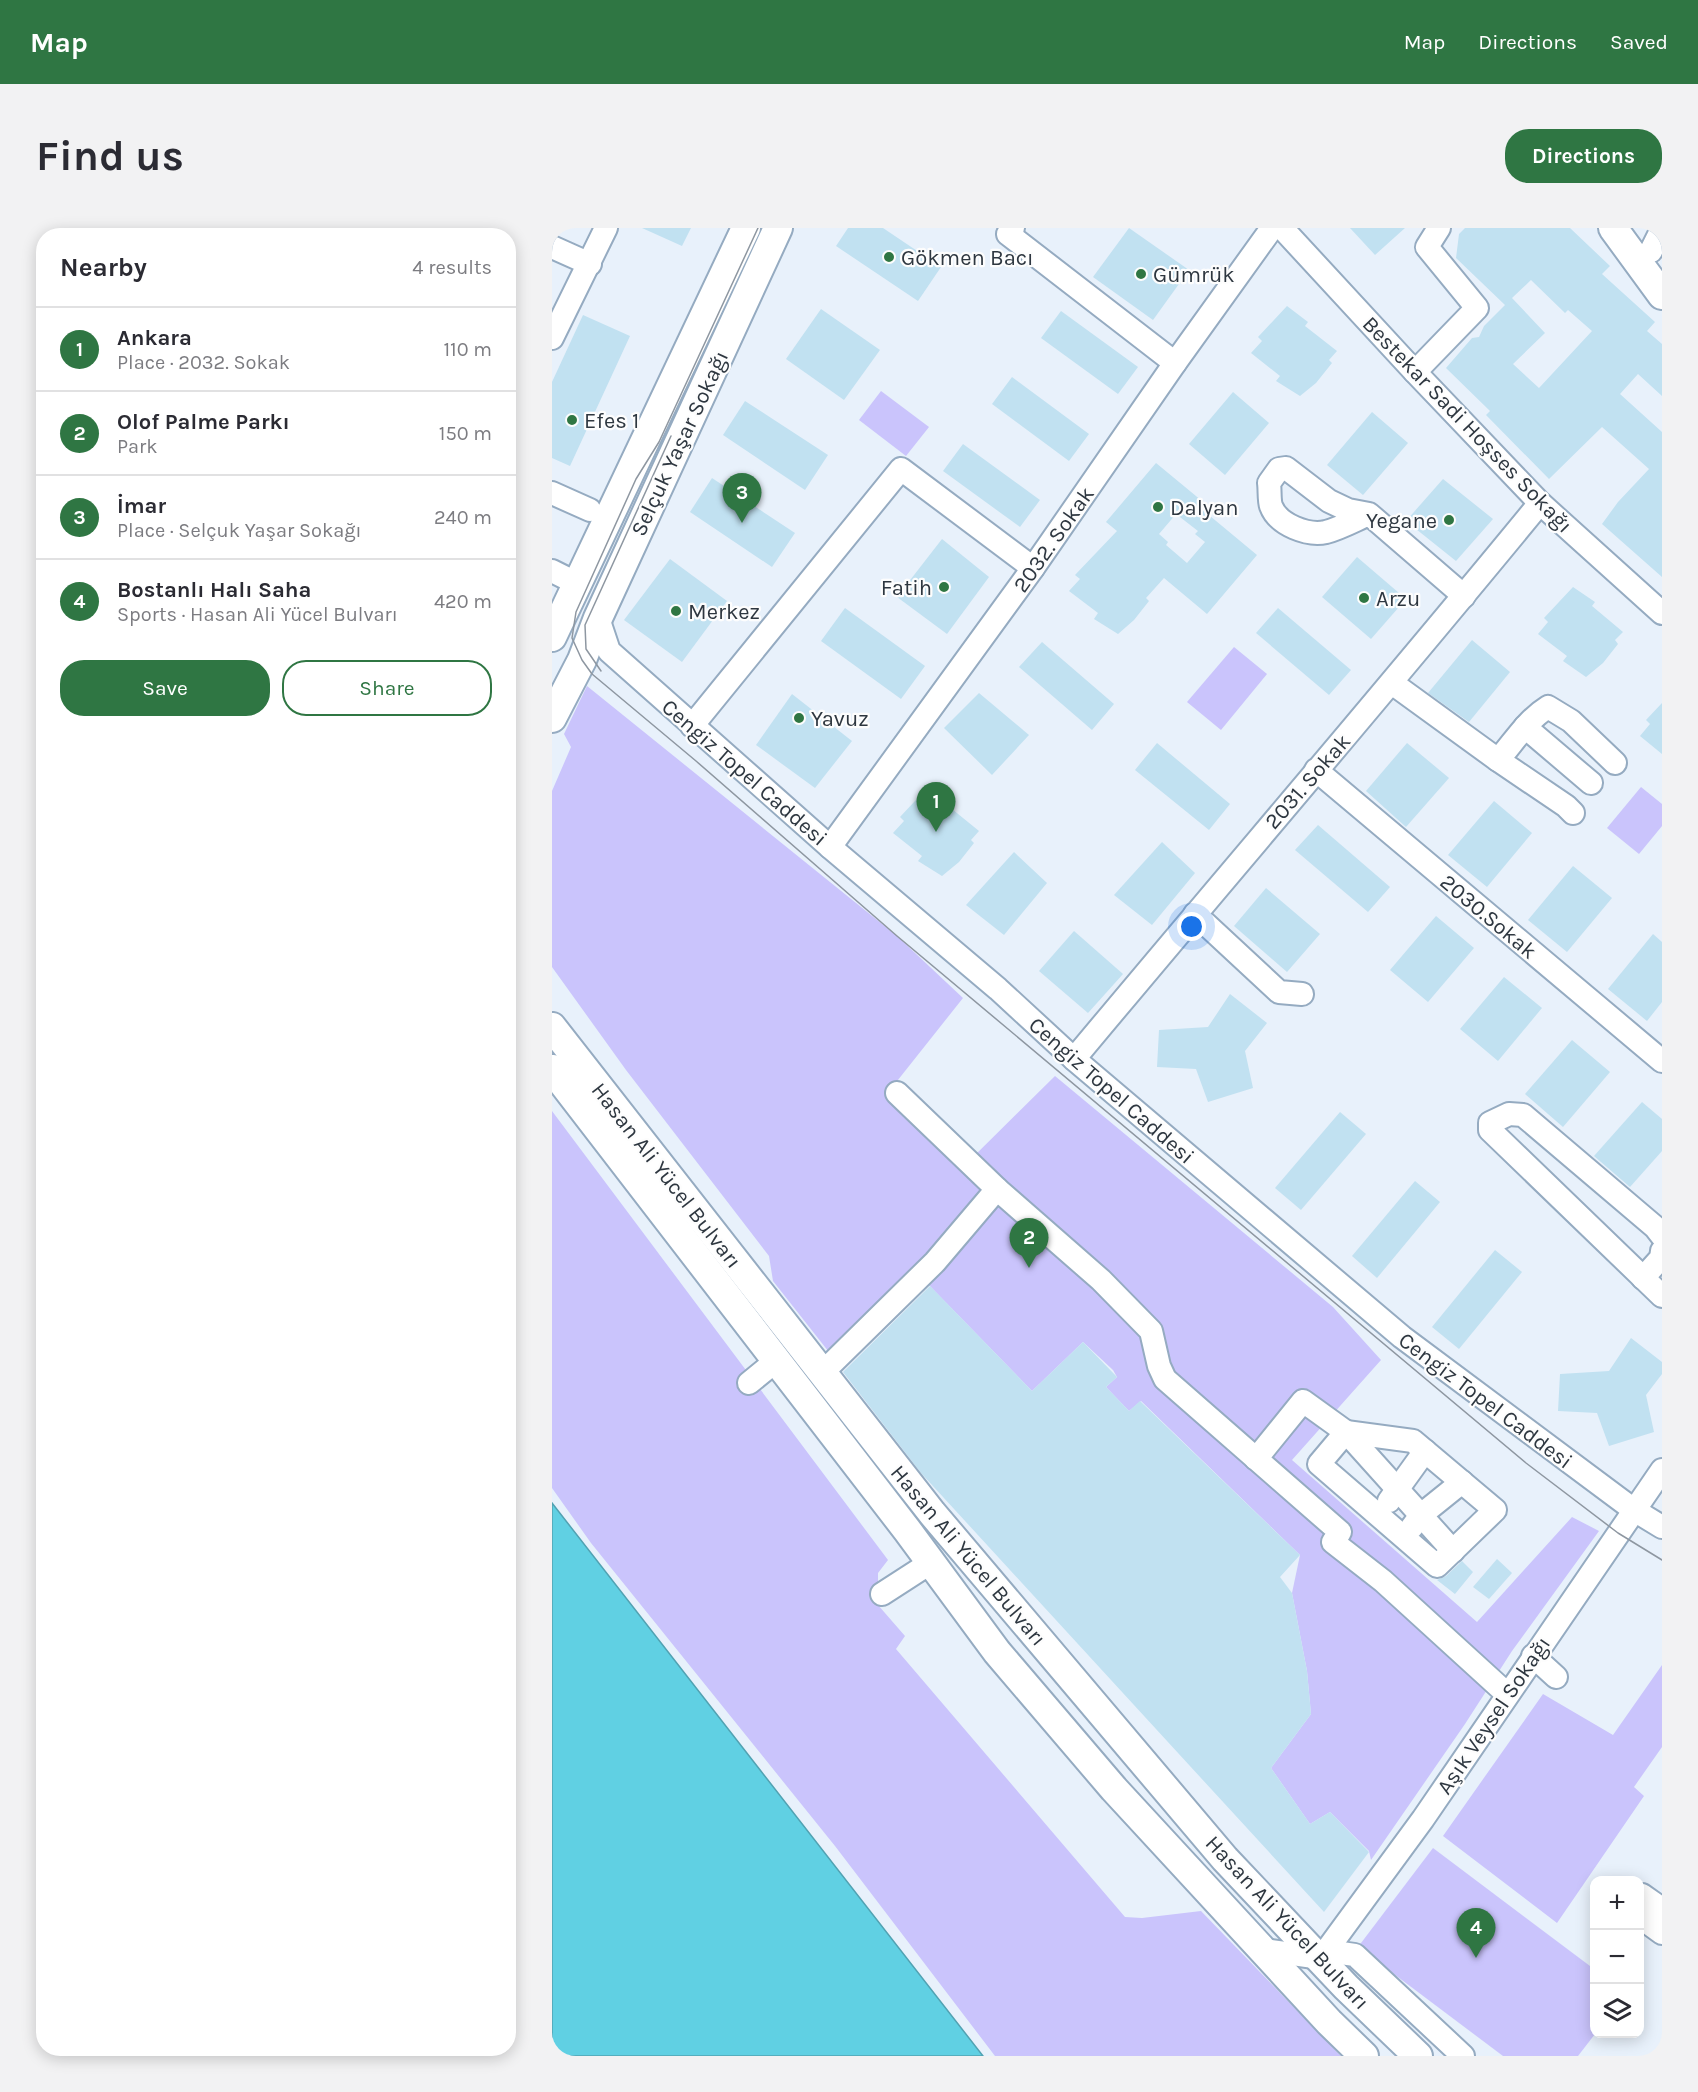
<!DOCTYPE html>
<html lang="en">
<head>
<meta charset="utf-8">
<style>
  body { margin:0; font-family:Karla,sans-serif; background:#f2f2f3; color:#2b2b33 }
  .controls { position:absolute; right:18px; bottom:18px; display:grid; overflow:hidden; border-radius:12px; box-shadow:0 3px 15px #0003 }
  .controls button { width:54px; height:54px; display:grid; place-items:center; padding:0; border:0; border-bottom:2px solid #e1e1e2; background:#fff; color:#2b2b33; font:30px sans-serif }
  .you { position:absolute; left:640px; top:699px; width:21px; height:21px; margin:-15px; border:4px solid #fff; border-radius:50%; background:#1a73e8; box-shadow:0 0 0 9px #1a73e833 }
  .badge { display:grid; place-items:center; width:39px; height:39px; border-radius:50%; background:#2f7643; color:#fff; font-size:20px; font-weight:700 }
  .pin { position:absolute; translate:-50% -50px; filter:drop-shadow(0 2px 3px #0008) }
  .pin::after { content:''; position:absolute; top:32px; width:21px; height:18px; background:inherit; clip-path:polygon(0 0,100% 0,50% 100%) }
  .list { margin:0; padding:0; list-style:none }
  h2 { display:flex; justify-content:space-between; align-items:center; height:78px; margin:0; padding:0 24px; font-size:26px }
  h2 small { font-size:20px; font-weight:400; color:#7c7c81 }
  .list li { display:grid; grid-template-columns:39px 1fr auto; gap:18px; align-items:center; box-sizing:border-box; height:84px; padding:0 24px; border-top:2px solid #e1e1e2 }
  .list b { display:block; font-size:22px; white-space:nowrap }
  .list p { margin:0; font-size:20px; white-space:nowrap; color:#7c7c81 }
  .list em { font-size:20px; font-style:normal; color:#7c7c81 }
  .actions { display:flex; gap:12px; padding:18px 24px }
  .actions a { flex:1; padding:14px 0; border:2px solid #2f7643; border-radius:24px; text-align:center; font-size:21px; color:#2f7643 }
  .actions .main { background:#2f7643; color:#fff }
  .icon { flex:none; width:33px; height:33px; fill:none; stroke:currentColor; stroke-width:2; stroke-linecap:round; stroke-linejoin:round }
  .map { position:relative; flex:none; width:1110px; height:1828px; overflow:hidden; border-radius:24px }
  header { display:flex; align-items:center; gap:36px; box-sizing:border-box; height:84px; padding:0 30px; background:#2f7643; color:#fff }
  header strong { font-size:28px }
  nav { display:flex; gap:33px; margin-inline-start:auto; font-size:21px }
  .intro { display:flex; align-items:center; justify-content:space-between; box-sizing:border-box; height:144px; padding:0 36px }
  h1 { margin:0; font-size:42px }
  .button { padding:15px 27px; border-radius:24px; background:#2f7643; color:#fff; font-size:21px; font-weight:700 }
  main { display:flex; gap:36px; padding:0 36px }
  aside { flex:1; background:#fff; border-radius:24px; box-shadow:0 3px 15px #0003 }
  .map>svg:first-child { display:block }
  .green { fill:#cac4fc }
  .water { fill:#60d0e3; stroke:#51a2b2; stroke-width:1.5 }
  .building { fill:#c1e1f1; fill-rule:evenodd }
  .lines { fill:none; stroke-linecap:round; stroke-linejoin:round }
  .minor-casing { stroke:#95abc1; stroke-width:26 }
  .major-casing { stroke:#95abc1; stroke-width:32 }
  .minor { stroke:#fff; stroke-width:22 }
  .major { stroke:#fff; stroke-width:28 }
  .tram { stroke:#8e97a1; stroke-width:1.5 }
  .poi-dot { fill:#2f7643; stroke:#fdfdfd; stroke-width:2 }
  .labels { text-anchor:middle; stroke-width:4.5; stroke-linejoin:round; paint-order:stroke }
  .poi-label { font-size:22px; fill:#2e3740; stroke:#fdfdfd; text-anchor:start }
  .street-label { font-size:22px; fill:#2e3740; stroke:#fdfdfd }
</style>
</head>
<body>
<header>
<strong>Map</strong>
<nav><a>Map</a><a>Directions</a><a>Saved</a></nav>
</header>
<div class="intro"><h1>Find us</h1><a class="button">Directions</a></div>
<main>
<aside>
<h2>Nearby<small>4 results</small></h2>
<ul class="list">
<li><span class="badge">1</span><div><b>Ankara</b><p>Place · 2032. Sokak</p></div><em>110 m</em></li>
<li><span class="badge">2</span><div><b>Olof Palme Parkı</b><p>Park</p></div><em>150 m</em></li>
<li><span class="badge">3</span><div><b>İmar</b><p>Place · Selçuk Yaşar Sokağı</p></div><em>240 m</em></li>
<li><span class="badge">4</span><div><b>Bostanlı Halı Saha</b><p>Sports · Hasan Ali Yücel Bulvarı</p></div><em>420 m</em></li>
</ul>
<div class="actions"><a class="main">Save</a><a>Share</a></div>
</aside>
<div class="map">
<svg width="1110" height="1828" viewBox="0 0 1110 1828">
  <rect width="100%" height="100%" fill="#e8f1fb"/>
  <g class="green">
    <polygon points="329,163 377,199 354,228 307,192"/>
    <polygon points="682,419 715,446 669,502 635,474"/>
    <polygon points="35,458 345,708 411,770 338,862 413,937 503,848 781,1079 829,1132 740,1232 925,1394 1020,1289 1047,1303 960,1423 913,1496 819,1632 817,1623 778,1584 758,1596 719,1540 759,1486 755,1443 740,1365 748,1327 589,1173 577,1183 554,1159 565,1149 561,1142 531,1114 480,1163 371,1051 284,1133 221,1053 217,1028 74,842 0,739 0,563 19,519 12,506"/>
    <polygon points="1089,559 1110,576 1110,598 1087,626 1055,600"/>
    <polygon points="0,883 336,1332 326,1345 326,1377 353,1408 344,1421 573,1689 590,1690 649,1683 789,1828 443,1828 283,1618 39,1315 0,1260"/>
    <polygon points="1110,1437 1110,1519 1082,1559 1092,1568 1005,1695 891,1608 991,1466 1061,1507"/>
    <polygon points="881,1620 1042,1741 1043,1806 1026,1828 951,1828 806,1719"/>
  </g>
  <polygon class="water" points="0,1275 431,1828 0,1828"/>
  <g class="building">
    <polygon points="90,0 139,0 130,18"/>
    <polygon points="296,0 331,0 389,39 366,73 284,18"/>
    <polygon points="577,0 637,42 601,92 541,49"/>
    <polygon points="798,0 853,0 823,27"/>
    <path d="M913,0H1018L1058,38L1050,46L1103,94L1095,103L1110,116V168L1086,146L1068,166L1110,204V349L1050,296L1066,274L1097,241L1050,199L997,251L934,187L938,183L894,140L920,110L927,109L932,98L953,77L904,30L907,6ZM979,52L1013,85L1016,82L1040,103L987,160L961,136L993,105L960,70Z"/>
    <polygon points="735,78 756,94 753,98 785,123 777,132 780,135 764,155 748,168 724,153 728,148 699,125 710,113 706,109"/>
    <polygon points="269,81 328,122 292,172 234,131"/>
    <polygon points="509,83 586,139 566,166 489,110"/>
    <polygon points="31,87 78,108 18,238 0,230 0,154"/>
    <polygon points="460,149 537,206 517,233 440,176"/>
    <polygon points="681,164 717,195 673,247 637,216"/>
    <polygon points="193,173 276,227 253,262 171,207"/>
    <polygon points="820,184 856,215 811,267 775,237"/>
    <polygon points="411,216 488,272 468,299 391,243"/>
    <path d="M604,235L650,273L646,278L705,327L655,386L612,350L594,370L597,373L582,392L566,406L542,391L546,385L517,363L528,351L523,347L565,303L554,294ZM624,286L646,303L643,306L653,314L635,335L614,317L616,314L607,306Z"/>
    <polygon points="160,250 243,305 220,339 138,284"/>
    <polygon points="891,251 941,291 904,333 854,293"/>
    <polygon points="390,311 437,349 395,406 345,369"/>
    <polygon points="805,329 854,371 819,411 770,369"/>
    <polygon points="118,331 175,373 130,434 72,392"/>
    <polygon points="1021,359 1043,374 1040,378 1071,404 1063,412 1066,416 1051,435 1034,449 1011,433 1015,428 986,406 996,394 992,390"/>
    <polygon points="293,380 373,438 349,471 269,413"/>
    <polygon points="726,380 799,442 777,467 704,405"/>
    <polygon points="920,412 958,444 917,494 876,465"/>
    <polygon points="490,414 562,476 540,502 467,439"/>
    <polygon points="427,465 477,507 440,547 392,500"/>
    <polygon points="240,466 300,513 263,560 204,517"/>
    <polygon points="1110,475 1110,526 1088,508 1098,496 1094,492"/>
    <polygon points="605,515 678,576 657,602 583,542"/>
    <polygon points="855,515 897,550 854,599 814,563"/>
    <polygon points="377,558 398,574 395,577 427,603 419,612 422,615 407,634 390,648 366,633 370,628 341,605 352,593 348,589"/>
    <polygon points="942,573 980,605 935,659 896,627"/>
    <polygon points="766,597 838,659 816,684 743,622"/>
    <polygon points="610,614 643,645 600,697 562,667"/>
    <polygon points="462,624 495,655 452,707 414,677"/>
    <polygon points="1021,638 1060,670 1015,724 976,692"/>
    <polygon points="714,660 768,706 735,744 682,698"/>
    <polygon points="884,688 922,720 876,774 838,742"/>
    <polygon points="522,703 571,746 536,785 487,743"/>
    <polygon points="1101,706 1110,714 1110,774 1095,793 1056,761"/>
    <polygon points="952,749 990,780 946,833 908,801"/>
    <polygon points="678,766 715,795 693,823 701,860 656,874 644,841 605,839 607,802 656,799"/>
    <polygon points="1020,812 1058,844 1011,899 973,866"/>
    <polygon points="1090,874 1110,891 1110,923 1078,959 1042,928"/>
    <polygon points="788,884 814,906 749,982 723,960"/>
    <polygon points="863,953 888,974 825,1050 800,1028"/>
    <polygon points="943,1022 970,1044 907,1121 880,1099"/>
    <polygon points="378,1058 480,1163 531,1114 565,1149 554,1159 577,1183 588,1173 748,1327 728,1349 740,1365 755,1443 759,1486 719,1540 758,1596 778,1584 817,1624 772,1684 369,1245 291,1144"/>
    <polygon points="1079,1110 1110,1134 1110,1146 1094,1167 1102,1204 1057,1218 1045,1185 1006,1183 1008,1146 1057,1143"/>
    <polygon points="945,1331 960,1345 937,1371 921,1359"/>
    <polygon points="910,1333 921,1344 903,1366 885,1352 894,1348"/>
  </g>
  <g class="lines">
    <g class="minor-casing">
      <g id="minor">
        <polyline points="461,0 456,6 623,135"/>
        <polyline points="730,0 863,144 988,275 1110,385"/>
        <polyline points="0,19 38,36"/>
        <polyline points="1099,23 1110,1"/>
        <polyline points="0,110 54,0"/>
        <polyline points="863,144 925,80 875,19 887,0"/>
        <polyline points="0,265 38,282"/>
        <path d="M817,286C803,292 789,300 774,304C756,308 726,297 719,278C717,272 718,262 717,255L727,241L734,240L777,273L796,282L817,286L912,368"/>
        <polyline points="0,343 24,355"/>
        <polyline points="46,390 57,423 278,619 446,761 522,831 850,1109 1082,1282 1110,1299"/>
        <polyline points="840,455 946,532"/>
        <polyline points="140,498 349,241 481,340"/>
        <polyline points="973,499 1039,555"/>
        <polyline points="764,542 1110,833"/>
        <path d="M1021,585L1014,578L946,532C962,514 975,492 996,479L1019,493L1063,535"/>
        <polyline points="278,619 481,340 623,135 720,0"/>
        <polyline points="643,686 727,764 750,766"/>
        <path d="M522,831C677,645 835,462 988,275"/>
        <polyline points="345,865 445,961"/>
        <polyline points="1110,1008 1103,999 971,887 957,886 938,895 938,902 1110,1068"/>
        <polyline points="1091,1050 1109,1030 1110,1023"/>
        <polyline points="270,1145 383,1034 445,961 549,1052 599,1103 607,1138 613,1151 788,1304 781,1314 831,1353 955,1466"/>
        <polyline points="197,1155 224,1133"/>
        <polygon points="794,1204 861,1213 943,1282 885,1338 767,1236"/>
        <polyline points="704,1231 751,1173 794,1204 901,1323"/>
        <polyline points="837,1273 873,1223"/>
        <polyline points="860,1299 869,1287 910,1254"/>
        <polyline points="330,1366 378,1335"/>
        <polyline points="981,1428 1004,1449"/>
        <polyline points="1088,1671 1090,1667 1110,1681"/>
        <polyline points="1088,1689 1110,1705"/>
        <polyline points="711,1722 769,1730 789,1725 803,1727 911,1828"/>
        <polyline points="769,1730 871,1591 1110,1242"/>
      </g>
    </g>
    <g class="major-casing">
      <g id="major">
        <polyline points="1061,0 1110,67"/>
        <polyline points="0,409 194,0"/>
        <polyline points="0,490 30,432 46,390 226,0"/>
        <polyline points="0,799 380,1285 673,1631 794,1759 866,1828"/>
        <polyline points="0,841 355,1302 445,1424 562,1561 777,1794 812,1828"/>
      </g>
    </g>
    <use href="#minor" class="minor"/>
    <use href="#major" class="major"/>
    <g class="tram">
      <polyline points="206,0 107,214 84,251 24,384 20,410 30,432 40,446 144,533 345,708 974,1235 1066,1305 1110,1332"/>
      <polyline points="49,443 34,421 33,397 119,208"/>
    </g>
  </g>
  <g class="poi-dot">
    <circle cx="337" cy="29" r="6"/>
    <circle cx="589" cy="46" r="6"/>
    <circle cx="20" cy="192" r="6"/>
    <circle cx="606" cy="279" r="6"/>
    <circle cx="897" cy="292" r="6"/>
    <circle cx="392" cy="359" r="6"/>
    <circle cx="812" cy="370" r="6"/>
    <circle cx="124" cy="383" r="6"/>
    <circle cx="247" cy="490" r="6"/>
  </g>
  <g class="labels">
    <g class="poi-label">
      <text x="349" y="37">Gökmen Bacı</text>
      <text x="601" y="54">Gümrük</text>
      <text x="32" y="200">Efes 1</text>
      <text x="618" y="287">Dalyan</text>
      <text x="885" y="300" text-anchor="end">Yegane</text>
      <text x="380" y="367" text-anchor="end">Fatih</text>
      <text x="824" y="378">Arzu</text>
      <text x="136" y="391">Merkez</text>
      <text x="259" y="498">Yavuz</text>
    </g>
    <g class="street-label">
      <text transform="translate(916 196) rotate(46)" y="8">Bestekar Sadi Hoşses Sokağı</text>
      <text transform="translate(127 215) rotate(-65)" y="8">Selçuk Yaşar Sokağı</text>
      <text transform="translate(501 311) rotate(-55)" y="8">2032. Sokak</text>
      <text transform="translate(193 544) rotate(41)" y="8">Cengiz Topel Caddesi</text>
      <text transform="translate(755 553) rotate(-49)" y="8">2031. Sokak</text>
      <text transform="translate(937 688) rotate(40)" y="8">2030.Sokak</text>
      <text transform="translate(560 862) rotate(41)" y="8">Cengiz Topel Caddesi</text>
      <text transform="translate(115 947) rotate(52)" y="8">Hasan Ali Yücel Bulvarı</text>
      <text transform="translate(934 1172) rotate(37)" y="8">Cengiz Topel Caddesi</text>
      <text transform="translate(417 1327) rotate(50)" y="8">Hasan Ali Yücel Bulvarı</text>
      <text transform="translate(941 1487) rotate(-56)" y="8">Aşık Veysel Sokağı</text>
      <text transform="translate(736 1694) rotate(47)" y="8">Hasan Ali Yücel Bulvarı</text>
    </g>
  </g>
</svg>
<div class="controls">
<button>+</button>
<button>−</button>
<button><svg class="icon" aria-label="layers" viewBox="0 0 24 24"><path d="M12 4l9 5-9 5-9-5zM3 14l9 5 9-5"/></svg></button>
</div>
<div class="you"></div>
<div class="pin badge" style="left:384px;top:604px">1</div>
<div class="pin badge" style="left:477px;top:1040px">2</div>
<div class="pin badge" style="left:190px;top:295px">3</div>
<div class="pin badge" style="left:924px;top:1730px">4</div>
</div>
</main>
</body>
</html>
